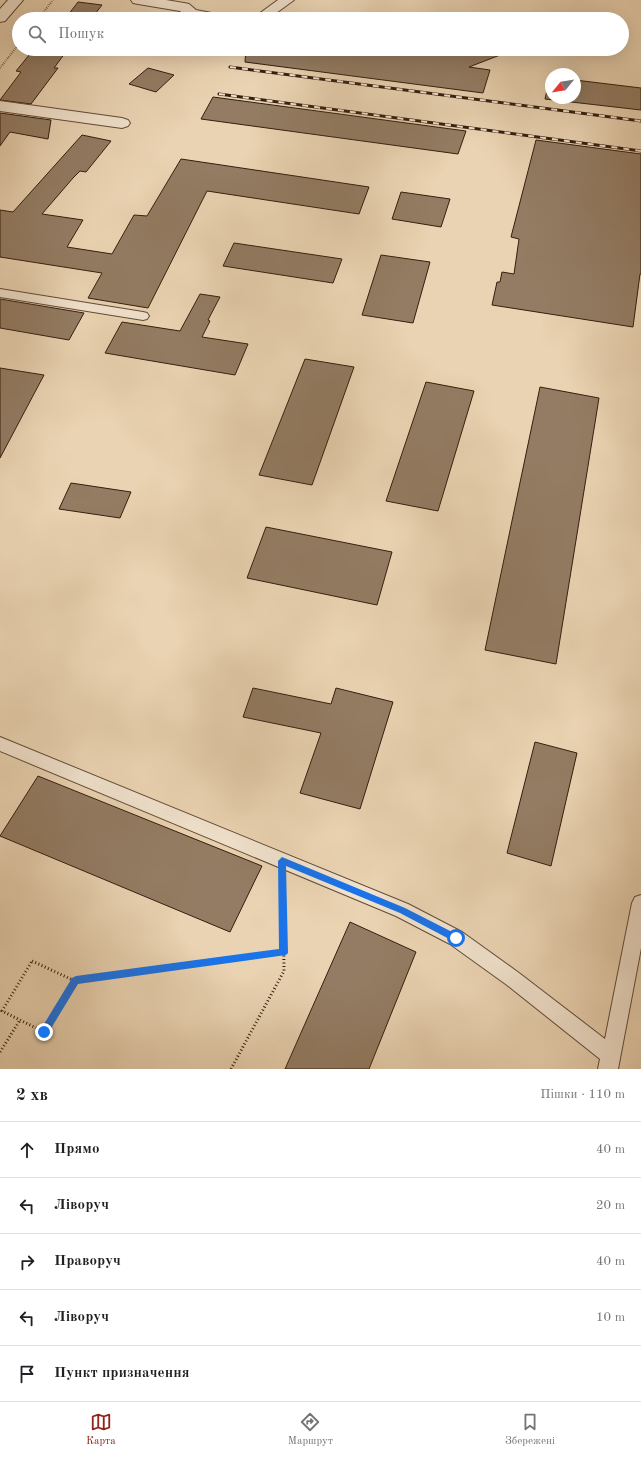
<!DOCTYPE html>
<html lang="uk">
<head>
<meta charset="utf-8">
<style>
  body { margin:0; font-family:"Old Standard TT",serif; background:#f6f6f6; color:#202124 }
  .compass { position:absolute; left:545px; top:68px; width:36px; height:36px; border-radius:50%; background:#fff; box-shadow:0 4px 16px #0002; rotate:240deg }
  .stop { position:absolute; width:12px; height:12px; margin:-9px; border:3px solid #1a73e8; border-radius:50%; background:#fff }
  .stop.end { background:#1a73e8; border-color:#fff; box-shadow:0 1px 4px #0008 }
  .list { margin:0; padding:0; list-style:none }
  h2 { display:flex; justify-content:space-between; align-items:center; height:52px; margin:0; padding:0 16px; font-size:17px }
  h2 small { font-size:13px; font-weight:400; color:#757577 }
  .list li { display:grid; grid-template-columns:26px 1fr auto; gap:12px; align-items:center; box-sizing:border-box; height:56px; padding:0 16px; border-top:1px solid #e0e0e0 }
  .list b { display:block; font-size:15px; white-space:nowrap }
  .list em { font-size:13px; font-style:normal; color:#757577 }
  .icon { flex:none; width:22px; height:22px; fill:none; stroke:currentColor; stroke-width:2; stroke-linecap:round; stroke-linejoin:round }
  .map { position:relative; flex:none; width:641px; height:1069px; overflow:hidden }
  .search { position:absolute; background:#fff; box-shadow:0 4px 16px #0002; left:12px; right:12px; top:12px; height:44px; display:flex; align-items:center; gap:10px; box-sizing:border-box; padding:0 14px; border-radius:22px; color:#757577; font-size:15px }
  .sheet { height:332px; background:#fff }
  nav { display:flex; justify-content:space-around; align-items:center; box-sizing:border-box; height:56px; border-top:1px solid #e0e0e0; background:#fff; font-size:11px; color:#757577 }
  nav a { display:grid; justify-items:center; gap:2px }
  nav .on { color:#8f2418 }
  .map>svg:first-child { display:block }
  .building { fill:#937c63; stroke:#341e0e }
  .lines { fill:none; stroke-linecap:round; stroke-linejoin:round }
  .service-casing { stroke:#624b37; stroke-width:2 }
  .minor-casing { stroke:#624b37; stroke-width:2 }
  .tertiary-casing { stroke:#624b37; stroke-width:2 }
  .path-far1 { stroke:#341e0e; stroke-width:2; stroke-dasharray:0.5 1.5; stroke-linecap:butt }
  .path { stroke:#341e0e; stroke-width:3; stroke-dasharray:1 2.5; stroke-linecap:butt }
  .service { fill:#f1e2cd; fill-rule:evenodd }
  .minor { fill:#f1e2cd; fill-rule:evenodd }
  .tertiary { fill:#f1e2cd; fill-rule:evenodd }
  .rail-casing { stroke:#341e0e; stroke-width:3 }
  .rail { stroke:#f1e2cd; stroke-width:2; stroke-dasharray:6; stroke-linecap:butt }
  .route { fill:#1a73e8 }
</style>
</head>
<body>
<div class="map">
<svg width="641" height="1069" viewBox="0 0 641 1069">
  <rect width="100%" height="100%" fill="#ead3b2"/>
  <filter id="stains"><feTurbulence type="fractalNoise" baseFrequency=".005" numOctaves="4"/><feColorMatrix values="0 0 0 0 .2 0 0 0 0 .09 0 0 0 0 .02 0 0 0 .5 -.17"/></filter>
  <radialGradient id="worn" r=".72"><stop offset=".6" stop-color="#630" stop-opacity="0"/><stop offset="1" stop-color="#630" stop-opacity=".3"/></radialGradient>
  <g class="building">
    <polygon points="78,2 102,5 91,19 65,19"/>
    <polygon points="34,49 68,49 54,68 58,68 31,104 0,100 21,72 16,71"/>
    <polygon points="246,49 321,49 344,52 345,49 513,50 469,67 490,70 483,93 245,62"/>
    <polygon points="148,68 174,75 156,92 129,84"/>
    <polygon points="550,77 551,77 551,98 575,98 575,80 641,88 641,110 545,99"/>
    <polygon points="213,97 466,131 458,154 201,119"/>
    <polygon points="0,113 51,120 48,139 10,132 0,146"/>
    <polygon points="82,135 111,141 86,172 80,171 73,178 42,214 83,220 67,247 112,254 134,215 147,216 181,159 369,187 359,214 207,191 148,308 88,298 102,273 0,257 0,210 13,212"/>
    <polygon points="536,140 641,154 641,274 640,274 633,327 492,305 497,282 500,282 502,272 514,274 519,239 511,237"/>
    <polygon points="401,192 450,199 441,227 392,219"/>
    <polygon points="234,243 342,259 333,283 223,266"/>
    <polygon points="381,255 430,262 413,323 362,315"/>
    <polygon points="200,294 220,297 208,320 210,321 202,337 248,344 235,375 105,353 122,322 180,331"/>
    <polygon points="0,299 84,313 69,340 0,328"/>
    <polygon points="305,359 354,367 312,485 259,475"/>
    <polygon points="0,368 44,375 0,458"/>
    <polygon points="426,382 474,391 438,511 386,501"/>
    <polygon points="540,387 599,398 556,664 485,650"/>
    <polygon points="71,483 131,492 120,518 59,509"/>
    <polygon points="266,527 392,552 377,605 247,578"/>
    <polygon points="253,688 331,704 336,688 393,702 360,809 300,793 321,733 243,717"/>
    <polygon points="535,742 577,753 551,866 507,853"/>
    <polygon points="38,776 262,866 230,932 0,836"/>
    <polygon points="350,922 416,952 369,1069 285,1069"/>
  </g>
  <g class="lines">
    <g class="service-casing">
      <g id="service">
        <polygon points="0,289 143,312 147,313 149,316 147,319 143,320 0,297"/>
        <polygon points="0,737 408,904 462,932 519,973 605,1039 632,903 635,897 641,895 641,948 618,1069 598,1069 600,1059 507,985 450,944 396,916 0,751"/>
      </g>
    </g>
    <g class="minor-casing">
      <g id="minor">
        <polygon points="131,0 166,0 184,3 189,4 196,10 227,16 229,19 200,19 186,16 180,11 138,4 133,3"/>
        <polygon points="278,0 294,0 268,19 252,19"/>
        <polygon points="0,101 122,118 128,120 130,123 128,126 122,128 0,111"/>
      </g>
    </g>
    <g class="tertiary-casing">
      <polygon id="tertiary" points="8,0 23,0 5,21 0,22 0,9"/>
    </g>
    <g class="path-far1">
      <polyline points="38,19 53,0"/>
      <polyline points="0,68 19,44"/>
    </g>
    <g class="path">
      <polygon points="32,961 75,981 44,1032 2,1011"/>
      <polyline points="75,981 284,953"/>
      <polyline points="0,1052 20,1020"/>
      <polyline points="231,1069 284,971 283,883"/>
    </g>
    <use href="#service" class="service"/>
    <use href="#minor" class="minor"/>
    <use href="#tertiary" class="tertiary"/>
    <g class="rail-casing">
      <g id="rail">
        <polyline points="230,67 641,121"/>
        <polyline points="219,94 641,151"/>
      </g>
    </g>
    <use href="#rail" class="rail"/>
  </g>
  <polygon class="route" points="282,857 405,908 458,935 460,938 458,941 453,941 400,913 286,866 288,953 286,955 78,984 47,1035 44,1036 41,1035 40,1032 41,1029 72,978 76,976 279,949 278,861"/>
  <rect width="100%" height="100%" filter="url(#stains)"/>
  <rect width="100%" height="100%" fill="url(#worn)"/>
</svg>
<svg class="compass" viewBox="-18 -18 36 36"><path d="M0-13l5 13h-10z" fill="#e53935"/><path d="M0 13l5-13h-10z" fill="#757577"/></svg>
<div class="stop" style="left:456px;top:938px"></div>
<div class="stop end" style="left:44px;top:1032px"></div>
<div class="search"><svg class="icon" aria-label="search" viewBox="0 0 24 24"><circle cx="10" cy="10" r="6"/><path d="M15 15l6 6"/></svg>Пошук</div>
</div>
<section class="sheet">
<h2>2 хв<small>Пішки · 110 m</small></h2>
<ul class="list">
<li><svg class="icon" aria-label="ahead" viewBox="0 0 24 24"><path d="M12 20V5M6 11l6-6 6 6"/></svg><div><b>Прямо</b></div><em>40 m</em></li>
<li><svg class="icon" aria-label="left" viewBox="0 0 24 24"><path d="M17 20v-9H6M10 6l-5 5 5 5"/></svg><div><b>Ліворуч</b></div><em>20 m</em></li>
<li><svg class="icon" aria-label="right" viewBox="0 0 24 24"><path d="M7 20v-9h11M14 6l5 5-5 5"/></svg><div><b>Праворуч</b></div><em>40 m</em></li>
<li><svg class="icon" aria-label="left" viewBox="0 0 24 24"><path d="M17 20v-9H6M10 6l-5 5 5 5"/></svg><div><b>Ліворуч</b></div><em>10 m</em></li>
<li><svg class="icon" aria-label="arrive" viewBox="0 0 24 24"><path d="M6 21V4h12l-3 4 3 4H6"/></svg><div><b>Пункт призначення</b></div></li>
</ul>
</section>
<nav>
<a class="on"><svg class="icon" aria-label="map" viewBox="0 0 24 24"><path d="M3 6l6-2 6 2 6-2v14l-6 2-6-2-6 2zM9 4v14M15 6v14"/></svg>Карта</a>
<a><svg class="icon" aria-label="directions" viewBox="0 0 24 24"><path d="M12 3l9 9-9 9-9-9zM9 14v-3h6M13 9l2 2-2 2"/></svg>Маршрут</a>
<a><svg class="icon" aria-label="saved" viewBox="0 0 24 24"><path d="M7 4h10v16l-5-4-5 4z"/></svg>Збережені</a>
</nav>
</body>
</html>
